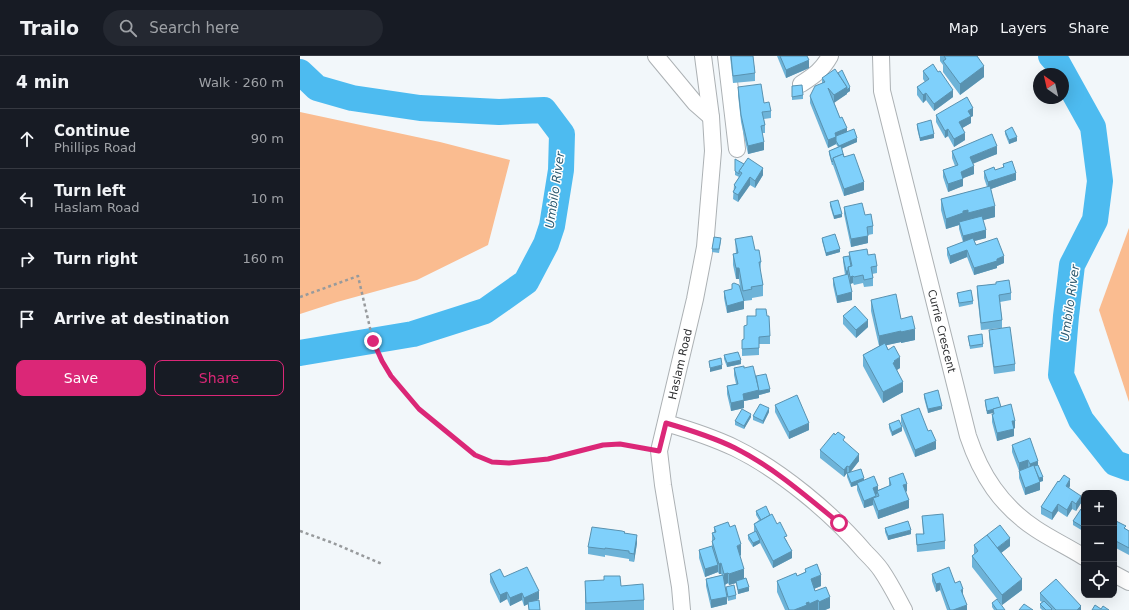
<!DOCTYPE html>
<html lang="en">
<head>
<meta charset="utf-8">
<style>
  body { margin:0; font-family:"DejaVu Sans",sans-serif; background:#242831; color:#f1f3f6 }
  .controls { position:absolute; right:12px; bottom:12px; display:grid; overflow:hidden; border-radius:8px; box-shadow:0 4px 16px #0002 }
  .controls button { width:36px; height:36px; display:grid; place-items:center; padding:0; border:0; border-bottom:1px solid #363941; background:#171b24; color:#f1f3f6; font:20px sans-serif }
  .compass { position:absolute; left:733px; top:12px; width:36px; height:36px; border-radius:50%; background:#171b24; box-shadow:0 4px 16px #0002; rotate:326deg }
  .stop { position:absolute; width:12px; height:12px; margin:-9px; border:3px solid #db2777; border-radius:50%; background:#fff }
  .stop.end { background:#db2777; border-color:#fff; box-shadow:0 1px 4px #0008 }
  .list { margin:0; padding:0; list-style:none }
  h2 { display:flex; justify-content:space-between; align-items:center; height:52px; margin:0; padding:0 16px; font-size:17px }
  h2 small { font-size:13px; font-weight:400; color:#9ea1a6 }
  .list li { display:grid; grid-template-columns:26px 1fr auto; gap:12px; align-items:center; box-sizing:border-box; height:60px; padding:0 16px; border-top:1px solid #363941 }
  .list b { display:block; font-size:15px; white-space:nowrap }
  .list p { margin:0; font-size:13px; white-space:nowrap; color:#9ea1a6 }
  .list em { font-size:13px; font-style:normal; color:#9ea1a6 }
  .actions { display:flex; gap:8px; padding:12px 16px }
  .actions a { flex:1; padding:9px 0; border:1px solid #db2777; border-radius:8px; text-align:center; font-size:14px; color:#db2777 }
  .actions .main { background:#db2777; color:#fff }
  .icon { flex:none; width:22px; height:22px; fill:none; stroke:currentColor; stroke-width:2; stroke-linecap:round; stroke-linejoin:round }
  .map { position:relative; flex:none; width:829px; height:554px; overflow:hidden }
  header { display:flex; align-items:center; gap:24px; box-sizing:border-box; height:56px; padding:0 20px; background:#171b24; border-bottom:1px solid #363941 }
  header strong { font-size:19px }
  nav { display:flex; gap:22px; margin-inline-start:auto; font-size:14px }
  .search { width:280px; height:36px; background:#242831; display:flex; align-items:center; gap:10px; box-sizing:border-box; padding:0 14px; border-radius:22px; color:#9ea1a6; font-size:15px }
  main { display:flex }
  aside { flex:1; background:#171b24 }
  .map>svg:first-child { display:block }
  .green { fill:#fabc90 }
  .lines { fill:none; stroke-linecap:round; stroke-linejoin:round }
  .river { stroke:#4dbbf0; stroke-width:26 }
  .minor-casing { stroke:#acb1b4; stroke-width:18 }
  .path { stroke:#979a9c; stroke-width:2.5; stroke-dasharray:3 3; stroke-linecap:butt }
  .minor { stroke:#fff; stroke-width:16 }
  .wall { fill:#6db3d8 }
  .shaded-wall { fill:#5992b0 }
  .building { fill:#7fd0fb; stroke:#5992b0 }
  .route { stroke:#db2777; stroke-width:5 }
  .labels { text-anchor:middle; stroke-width:3; stroke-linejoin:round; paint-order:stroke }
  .street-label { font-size:11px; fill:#2f3032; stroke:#fff }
  .water-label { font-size:12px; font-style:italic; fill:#2c596f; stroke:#fff }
</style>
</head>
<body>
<header>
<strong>Trailo</strong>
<div class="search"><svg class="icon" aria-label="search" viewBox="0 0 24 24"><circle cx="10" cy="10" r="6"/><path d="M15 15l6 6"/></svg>Search here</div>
<nav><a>Map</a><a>Layers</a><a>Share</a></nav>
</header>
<main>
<aside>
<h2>4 min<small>Walk · 260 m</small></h2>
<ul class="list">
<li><svg class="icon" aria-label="ahead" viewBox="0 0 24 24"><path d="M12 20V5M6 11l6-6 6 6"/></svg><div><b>Continue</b><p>Phillips Road</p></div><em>90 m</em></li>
<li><svg class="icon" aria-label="left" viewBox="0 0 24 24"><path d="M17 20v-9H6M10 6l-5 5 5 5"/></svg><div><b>Turn left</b><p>Haslam Road</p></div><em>10 m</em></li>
<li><svg class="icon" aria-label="right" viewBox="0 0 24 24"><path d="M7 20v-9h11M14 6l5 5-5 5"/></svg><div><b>Turn right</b></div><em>160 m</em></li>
<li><svg class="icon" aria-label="arrive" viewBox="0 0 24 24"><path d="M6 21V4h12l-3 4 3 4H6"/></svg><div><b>Arrive at destination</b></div></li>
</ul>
<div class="actions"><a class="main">Save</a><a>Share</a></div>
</aside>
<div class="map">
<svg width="829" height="554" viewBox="0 0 829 554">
  <rect width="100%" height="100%" fill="#f2f7fa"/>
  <g class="green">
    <polygon points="0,56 140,86 210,104 188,189 117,224 37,246 0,258"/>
    <polygon points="829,172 829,346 799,254"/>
  </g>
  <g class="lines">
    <g class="river">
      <polyline points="751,0 758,8 793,71 800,125 795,164 772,209 766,260 761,319 781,364 815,407 829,412"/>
      <polyline points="0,16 17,32 52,42 120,52 199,56 244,54 262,78 261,114 252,170 246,188 226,226 185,255 113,278 0,297"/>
    </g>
    <g class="minor-casing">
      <g id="minor">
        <polyline points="356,0 395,47 411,61"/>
        <polyline points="426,0 437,93"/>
        <path d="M581,0L582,35L668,380C681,419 701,450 736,473C751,483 768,491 784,501"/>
        <path d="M501,28C515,19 522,14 530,0"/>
        <path d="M366,367C390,374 412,381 435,392C480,414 532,457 565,496C571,502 577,508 581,514C590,527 597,541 604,554"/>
        <polyline points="814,518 829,526"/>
        <polyline points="382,554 380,531 363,429 359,395 395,243 405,191 413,95 411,61 403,0"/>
      </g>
    </g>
    <g class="path">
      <polyline points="0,241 58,220 73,285 82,305 91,320 119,353 175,399 192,406 209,407 248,403 303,389 320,388 346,393"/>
      <polyline points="0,475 33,487 82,508"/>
    </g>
    <use href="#minor" class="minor"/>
  </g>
  <g class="wall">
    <polygon points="430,0 453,0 455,17 455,25 433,27"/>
    <polygon points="477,0 507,0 509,12 486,22"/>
    <polygon points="640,0 677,0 684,21 660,39 643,16 643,9 640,5"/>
    <polygon points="623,15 653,41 634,55 626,44 623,47 617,39 617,31 625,26 623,23"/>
    <polygon points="538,17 550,35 547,37 547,38 534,46 540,62 547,76 557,86 541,92 544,101 564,134 544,140 533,109 532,109 529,98 529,95 538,91 536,88 528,92 510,47 510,40 522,27 522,22"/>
    <polygon points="492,30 503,39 503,43 492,44"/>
    <polygon points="438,31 464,47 471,55 471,62 464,63 465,69 465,77 462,77 464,94 448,98 441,66 438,39"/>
    <polygon points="636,59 673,60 671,61 671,67 662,72 665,84 654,91 648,80 645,82 636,66"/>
    <polygon points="617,68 634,82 620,85 617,72"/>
    <polygon points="705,75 717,85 709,88 705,78"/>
    <polygon points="652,95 697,98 673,107 674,118 663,122 663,130 648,136 643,121 643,114 655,110 652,102"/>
    <polygon points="435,103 463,119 455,132 450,129 438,146 433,143 434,129 439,121 435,119"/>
    <polygon points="703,108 716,124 691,133 695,161 683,164 686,182 674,185 676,189 704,207 697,210 697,212 674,219 667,201 650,208 647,199 647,192 663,186 659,173 659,169 646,173 641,154 641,143 687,131 684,122 684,115 695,114 703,112"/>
    <polygon points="530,146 542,161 534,163 530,150"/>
    <polygon points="544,151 565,159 573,170 573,178 568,179 568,187 551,191 544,158"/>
    <polygon points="522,182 540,196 526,200 522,185"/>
    <polygon points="435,183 455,194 461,206 460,217 463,229 463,240 452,242 452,244 444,245 444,253 427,257 424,242 424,235 440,232 439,223 436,223 433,209 433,198 436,198"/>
    <polygon points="421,185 419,197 412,196 412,193"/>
    <polygon points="549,196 568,199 577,210 577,217 572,218 573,222 573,230 564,231 563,227 554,229 553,227 550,228 552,244 537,247 533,229 533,222 545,219 543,205 543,201 549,200"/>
    <polygon points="696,228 711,237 711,244 700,246 702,264 702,272 681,274 677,237 677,230"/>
    <polygon points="657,237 673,245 673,248 659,251"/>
    <polygon points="571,244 601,263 615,284 601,287 601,286 586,289 600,312 597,314 603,336 583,347 563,310 563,299 579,290 571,255"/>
    <polygon points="447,260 467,260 470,280 470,288 459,288 459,299 442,300 442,284 444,283 447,269"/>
    <polygon points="543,260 568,271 556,282 543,268"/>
    <polygon points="689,274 715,308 715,315 694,318 689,281"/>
    <polygon points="668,280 683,288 683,291 670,293"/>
    <polygon points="424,299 441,308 427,311 424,303"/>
    <polygon points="434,312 444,312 456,321 470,336 459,339 459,338 459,342 444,345 444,352 431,355 427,338 427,330 436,328 434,319"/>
    <polygon points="624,338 642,353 628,357 624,342"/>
    <polygon points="685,344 701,351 715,372 714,372 714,380 697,385 692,366 692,358 693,358 693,357 687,358 685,348"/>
    <polygon points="475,349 509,374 489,383 475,356"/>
    <polygon points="469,356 463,368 453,364 453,360"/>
    <polygon points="601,359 636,393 615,401 601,367"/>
    <polygon points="451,361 444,373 435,369 435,365"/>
    <polygon points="589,368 602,375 592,380 589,372"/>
    <polygon points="545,386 559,405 550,416 564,424 578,434 589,430 589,422 607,435 606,436 609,452 578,463 573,449 564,452 557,434 557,429 551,431 547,421 547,417 544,421 520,402 520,394"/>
    <polygon points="712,389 738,409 743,425 740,426 740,434 725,439 719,422 719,415 712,396"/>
    <polygon points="770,430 769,432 781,447 776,455 772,453 767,461 758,455 752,464 741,458 741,451"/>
    <polygon points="456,455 470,459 487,485 492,502 473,512 460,487 453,491 448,483 448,479 454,476 454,468 459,464 456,459"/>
    <polygon points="784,455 783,475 773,469 773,465"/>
    <polygon points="622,460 645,485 645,493 617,496 616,478 623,478"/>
    <polygon points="814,464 826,473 829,475 829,499 814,491"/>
    <polygon points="414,471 441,499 440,500 444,523 449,535 438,538 436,527 429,529 428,527 425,529 427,548 411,552 406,530 406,523 422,519 421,518 419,518 418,516 405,521 399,502 399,494 412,490 412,477 414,476"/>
    <polygon points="585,472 611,478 588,484 585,476"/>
    <polygon points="325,477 337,487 334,506 329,505 329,503 305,499 305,501 288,498 288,491"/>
    <polygon points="674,489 710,490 701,497 722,534 702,549 672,511 672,500 674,498"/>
    <polygon points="505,513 521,530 514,533 515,535 530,552 525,554 485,554 477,536 477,525 497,520 505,516"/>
    <polygon points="190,518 204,521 239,543 234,545 240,554 229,554 228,548 224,550 222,544 210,550 207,543 200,547 190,526"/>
    <polygon points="632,518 655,527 667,554 647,554 640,534 636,536 632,525"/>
    <polygon points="285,525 321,530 344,544 344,554 285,554"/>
    <polygon points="426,531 436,539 436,543 428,545 426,535"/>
    <polygon points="740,537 781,554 742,554 740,552 740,548 742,546 740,545"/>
    <polygon points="692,547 705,554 694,554 692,551"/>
  </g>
  <g class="shaded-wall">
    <polygon points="509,4 509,12 486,22 486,14"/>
    <polygon points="684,10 684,21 660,39 660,28"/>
    <polygon points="547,31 550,31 550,35 547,37 547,38 534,47 534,39"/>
    <polygon points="653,34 653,41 634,55 634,48"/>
    <polygon points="626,37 626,44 623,47 623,39"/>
    <polygon points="673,52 673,60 671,61 671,67 659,74 659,66 668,55"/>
    <polygon points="547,72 547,80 536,84 536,88 528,92 528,84 535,77"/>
    <polygon points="648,73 648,80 645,82 645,75"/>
    <polygon points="665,77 665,84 654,91 654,83"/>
    <polygon points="634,78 634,82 620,85 620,82"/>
    <polygon points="717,81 717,85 709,88 709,84"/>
    <polygon points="557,82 557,86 539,94 539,90"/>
    <polygon points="464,86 464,94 448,98 448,90"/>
    <polygon points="697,90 697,98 670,109 670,101"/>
    <polygon points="674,110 674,118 661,123 661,116"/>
    <polygon points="463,112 463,119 455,132 455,125"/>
    <polygon points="716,117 716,124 688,134 688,126"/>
    <polygon points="450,121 450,129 438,146 438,139"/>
    <polygon points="663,123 663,130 648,136 648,128"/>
    <polygon points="564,126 564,134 544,140 544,133"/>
    <polygon points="695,150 695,161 668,168 668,157"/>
    <polygon points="668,154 668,165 659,166 659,169 646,173 646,163 663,155"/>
    <polygon points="542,158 542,161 534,163 534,160"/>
    <polygon points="686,174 686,182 663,188 663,180"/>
    <polygon points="568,180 568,187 551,191 551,183"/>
    <polygon points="540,193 540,196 526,200 526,197"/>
    <polygon points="667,194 667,201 650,208 650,200"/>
    <polygon points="704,200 704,207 697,210 697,212 674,219 674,212"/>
    <rect x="436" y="212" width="3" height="11"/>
    <polygon points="546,215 548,215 548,218 546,219"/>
    <polygon points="553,220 553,227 550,228 550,221"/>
    <polygon points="552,236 552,244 537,247 537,240"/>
    <polygon points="444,245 444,253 427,257 427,250"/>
    <polygon points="568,264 568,271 556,282 556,274"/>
    <polygon points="615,273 615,284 601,287 601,276"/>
    <polygon points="601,275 601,286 579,291 579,280"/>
    <polygon points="600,301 600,312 595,315 593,307 594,305"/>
    <polygon points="441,304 441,308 427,311 427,307"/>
    <polygon points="422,309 422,313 410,316 410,312"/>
    <polygon points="603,326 603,336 583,347 583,336"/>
    <polygon points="470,333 470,336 459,339 459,335"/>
    <polygon points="459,334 459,342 444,345 444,352 431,355 431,347 443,338"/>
    <polygon points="642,350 642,353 628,357 628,353"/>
    <polygon points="469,352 469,356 463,368 463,365"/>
    <polygon points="693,353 693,357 687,358 687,355"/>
    <polygon points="451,358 451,361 444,373 444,370"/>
    <polygon points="712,365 715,365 715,372 712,373"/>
    <polygon points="509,367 509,374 489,383 489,376"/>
    <polygon points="602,371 602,375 592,380 592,376"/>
    <polygon points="714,373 714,380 697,385 697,377"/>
    <polygon points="636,385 636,393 615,401 615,394"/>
    <polygon points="559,398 559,405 549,418 549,411"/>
    <polygon points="728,404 728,411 719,415 719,407"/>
    <polygon points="738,405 738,412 730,416 730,408"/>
    <polygon points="547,410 547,417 544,421 544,414"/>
    <polygon points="743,421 743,425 738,426 738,423"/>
    <polygon points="564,422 564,426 557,427 557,429 551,431 551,427"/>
    <polygon points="770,423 770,430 766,438 766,430"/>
    <polygon points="740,426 740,434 725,439 725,432"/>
    <polygon points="607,428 607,435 603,437 603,429"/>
    <polygon points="578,430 578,438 577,435 577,438 573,440 573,432"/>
    <polygon points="576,440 576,448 573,442 573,449 564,452 564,445"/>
    <polygon points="781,440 781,447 776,455 776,448"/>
    <polygon points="609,444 609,452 578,463 578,455"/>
    <polygon points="772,445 772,453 767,461 767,454"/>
    <polygon points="758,448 758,455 752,464 752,457"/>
    <polygon points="611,474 611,478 588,484 588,480"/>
    <polygon points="337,479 337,487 334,506 334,498"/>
    <polygon points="710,482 710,490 696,501 696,493"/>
    <polygon points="460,484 460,487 453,491 453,487"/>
    <polygon points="441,488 441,499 437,501 437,490"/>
    <polygon points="492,495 492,502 473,512 473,505"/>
    <polygon points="421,507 421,518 419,518 419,508"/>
    <polygon points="418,509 418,516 405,521 405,513"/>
    <polygon points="444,513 444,524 436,525 436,527 429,529 429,518"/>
    <polygon points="428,517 428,527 424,529 424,518"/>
    <polygon points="521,519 521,530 511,534 511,523"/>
    <polygon points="722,523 722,534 702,549 702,539"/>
    <polygon points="640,527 640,534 636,536 636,528"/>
    <polygon points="449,531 449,535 438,538 438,534"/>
    <polygon points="663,533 663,540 661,534"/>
    <polygon points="239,535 239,543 224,550 224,542"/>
    <polygon points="207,536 207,543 200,547 200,539"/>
    <polygon points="222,537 222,544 210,550 210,542"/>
    <polygon points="427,541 427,548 411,552 411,544"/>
    <polygon points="530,541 530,552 525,554 519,554 519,546"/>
    <polygon points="518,544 518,554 509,554 509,548"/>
    <polygon points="509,546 509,554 494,554 506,547"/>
    <polygon points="667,549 667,554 653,554"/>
    <polygon points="781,550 781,554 777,554"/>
  </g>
  <g class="building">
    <polygon points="431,0 453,0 455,17 433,20"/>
    <polygon points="480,0 507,0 509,4 486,14"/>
    <polygon points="644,0 677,0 684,10 660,28 643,5 646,3"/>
    <polygon points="633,8 638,16 640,15 653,34 634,48 626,37 623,39 617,31 629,23 623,15"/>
    <polygon points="535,13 547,31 534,39 528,32 540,62 542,61 547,72 535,77 536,81 528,84 510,40 515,30 525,26 522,22"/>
    <polygon points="542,14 550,31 547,34 547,31 538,17"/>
    <polygon points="461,28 464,47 469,46 471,55 462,56 465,69 461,70 464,86 448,90 441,59 438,31"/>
    <polygon points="502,29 503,39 492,41 492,30"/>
    <polygon points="667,41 673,52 668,55 671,60 659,66 665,77 654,83 648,73 645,75 636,59"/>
    <polygon points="631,64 634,78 620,82 617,68"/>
    <polygon points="712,71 717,81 709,84 705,75"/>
    <polygon points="554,73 557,82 539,90 536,85 536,80"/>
    <polygon points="692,78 697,90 670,101 674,110 661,116 663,123 648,128 643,114 658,109 652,95"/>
    <polygon points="541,90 544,101 543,98 533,102 533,105 532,106 529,95"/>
    <polygon points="543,98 544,101 554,98 564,126 544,133 533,102"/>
    <polygon points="448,102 463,112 455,125 450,121 438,139 433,136 436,131 434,129 442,117 439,115"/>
    <polygon points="435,103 444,108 439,115 439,118 435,115"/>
    <polygon points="712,105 716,117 688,126 684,115 694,111 695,114 704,111 703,108"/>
    <polygon points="690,130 695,150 668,157 668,154 663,155 663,157 646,163 641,143"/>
    <polygon points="538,144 542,158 534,160 530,146"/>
    <polygon points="562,147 565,159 571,158 573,170 567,171 568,180 551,183 544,151"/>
    <polygon points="682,160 686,174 663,180 659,166"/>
    <polygon points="535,178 540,193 526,197 522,182"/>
    <polygon points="452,180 455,194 459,194 461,206 459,206 463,229 451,231 452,233 443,235 439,212 436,212 433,198 438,197 435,183"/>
    <polygon points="414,181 421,182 419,193 412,193"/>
    <polygon points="673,182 676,189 697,182 704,200 697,203 697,205 674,212 667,194 650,200 647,192"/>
    <polygon points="567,193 568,199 575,198 577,210 571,211 573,222 564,224 563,219 554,221 553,220 550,221 548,211 552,210 549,196"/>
    <polygon points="549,200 551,210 548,211 548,215 546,215 543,201"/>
    <polygon points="548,218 552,236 537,240 533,222"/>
    <polygon points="709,224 711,237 699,239 702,264 681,267 677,230 696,228 696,226"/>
    <polygon points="434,227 439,229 444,245 427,250 424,235 432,233 432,228"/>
    <polygon points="671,234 673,245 659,247 657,237"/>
    <polygon points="596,238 601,263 612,260 615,273 601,276 601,275 579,280 571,244"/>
    <polygon points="555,250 568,264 556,274 543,260"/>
    <polygon points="456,253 466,253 467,260 469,260 470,280 459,281 459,292 442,293 442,284 444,283 444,270 447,269 447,260 456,260"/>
    <polygon points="710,271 715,308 694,311 689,274"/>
    <polygon points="682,278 683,288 670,290 668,280"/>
    <polygon points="585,287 588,294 594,290 600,301 594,305 595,306 593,307 603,326 583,336 563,299"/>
    <polygon points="438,296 441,304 427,307 424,299"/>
    <polygon points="421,302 422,309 410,312 409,305"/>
    <polygon points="444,310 444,312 453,310 459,334 443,338 444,344 431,347 427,330 438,328 434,312"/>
    <polygon points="466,318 470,333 459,335 456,320"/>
    <polygon points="638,334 642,350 628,353 624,338"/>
    <polygon points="497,339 509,367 489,376 475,349"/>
    <polygon points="698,341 701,351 687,355 685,344"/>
    <polygon points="460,348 469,352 463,365 453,360"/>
    <polygon points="711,348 715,365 712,365 714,373 697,377 692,358 694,358 693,353"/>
    <polygon points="619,352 628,375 631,374 636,385 615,394 601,359"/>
    <polygon points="442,353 451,358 444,370 435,365"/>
    <polygon points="599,364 602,371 592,376 589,368"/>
    <polygon points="538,376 545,381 543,384 559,398 549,411 547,410 544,414 520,394 534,377 535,379"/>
    <polygon points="730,382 738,405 730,408 728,404 719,407 712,389"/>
    <polygon points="734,409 740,426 725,432 719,415"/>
    <polygon points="738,409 743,421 739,422 734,410"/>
    <polygon points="561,413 564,422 551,427 547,417"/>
    <polygon points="603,417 607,428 603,429 609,444 578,455 573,442 579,440 577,435 591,429 589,422"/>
    <polygon points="764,419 770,423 766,430 781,440 776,448 772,445 767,454 758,448 752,457 741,451 758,425 759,426"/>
    <polygon points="574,420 578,430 573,432 576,440 564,445 557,427"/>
    <polygon points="466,450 470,459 461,464 456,455"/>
    <polygon points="781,453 784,455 784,469 783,471 773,465"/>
    <polygon points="472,458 477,468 480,466 487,480 484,481 492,495 473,505 454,468"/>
    <polygon points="643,458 645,485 617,489 616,478 624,478 622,460"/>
    <polygon points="814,464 826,470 824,472 829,475 829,492 814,484"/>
    <polygon points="608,465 611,474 588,480 585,472"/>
    <polygon points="428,466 430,471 435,469 441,488 437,490 444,513 429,518 428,517 424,518 421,507 419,508 418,505 412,485 415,483 412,477 416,476 414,471"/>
    <polygon points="700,469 710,482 697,492 687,479"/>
    <polygon points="292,471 322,475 325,476 324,477 337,479 334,498 329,497 329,495 305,492 305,493 288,491"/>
    <polygon points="456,475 460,484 453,487 448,479"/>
    <polygon points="687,479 722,523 702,539 672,500 678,495 674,489"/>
    <polygon points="412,490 418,509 405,513 399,494"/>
    <polygon points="517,508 521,519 511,523 515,535 526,531 530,541 519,546 518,544 509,548 509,546 506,547 507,549 494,554 489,554 477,525 496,517 497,520 506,516 505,513"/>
    <polygon points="227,511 239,535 224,542 222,537 210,542 207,536 200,539 190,518 200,513 204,521"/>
    <polygon points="649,511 655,527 660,525 663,533 661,534 667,549 653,554 650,554 640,527 636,528 632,518"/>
    <polygon points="423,519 427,541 411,544 406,523"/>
    <polygon points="304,520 320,520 321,530 343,528 344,544 286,547 285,525 304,524"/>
    <polygon points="446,522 449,531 438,534 436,525"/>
    <polygon points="756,523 781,550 777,554 756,554 740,537"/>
    <polygon points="434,529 436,539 428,541 426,531"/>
    <polygon points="697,543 705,554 697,554 692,547"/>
    <polygon points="239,544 240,554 229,554 228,546"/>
    <polygon points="744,545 752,553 751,554 746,554 740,548"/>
    <polygon points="724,548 733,554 719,554"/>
    <polygon points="795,549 801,553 803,550 809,554 792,554"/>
  </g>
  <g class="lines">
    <path class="route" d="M73,285L82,305L91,320L119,353L175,399L192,406L209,407L248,403L303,389L320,388L359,395L366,367C390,374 413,381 435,392C473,411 506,440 539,467"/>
  </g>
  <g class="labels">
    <g class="street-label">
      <text transform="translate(642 275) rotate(76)" y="4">Currie Crescent</text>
      <text transform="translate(380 308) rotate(-77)" y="4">Haslam Road</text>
    </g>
    <g class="water-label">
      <text transform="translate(255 134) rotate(-82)" y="4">Umbilo River</text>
      <text transform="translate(770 247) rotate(-82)" y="4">Umbilo River</text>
    </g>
  </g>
</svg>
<div class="controls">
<button>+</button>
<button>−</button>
<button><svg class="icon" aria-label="locate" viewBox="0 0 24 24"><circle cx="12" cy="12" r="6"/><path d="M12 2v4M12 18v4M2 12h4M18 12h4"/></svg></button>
</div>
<svg class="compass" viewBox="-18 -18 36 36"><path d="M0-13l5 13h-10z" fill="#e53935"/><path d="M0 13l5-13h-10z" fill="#9ea1a6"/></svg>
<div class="stop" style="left:539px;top:467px"></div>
<div class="stop end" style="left:73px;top:285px"></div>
</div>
</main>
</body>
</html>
